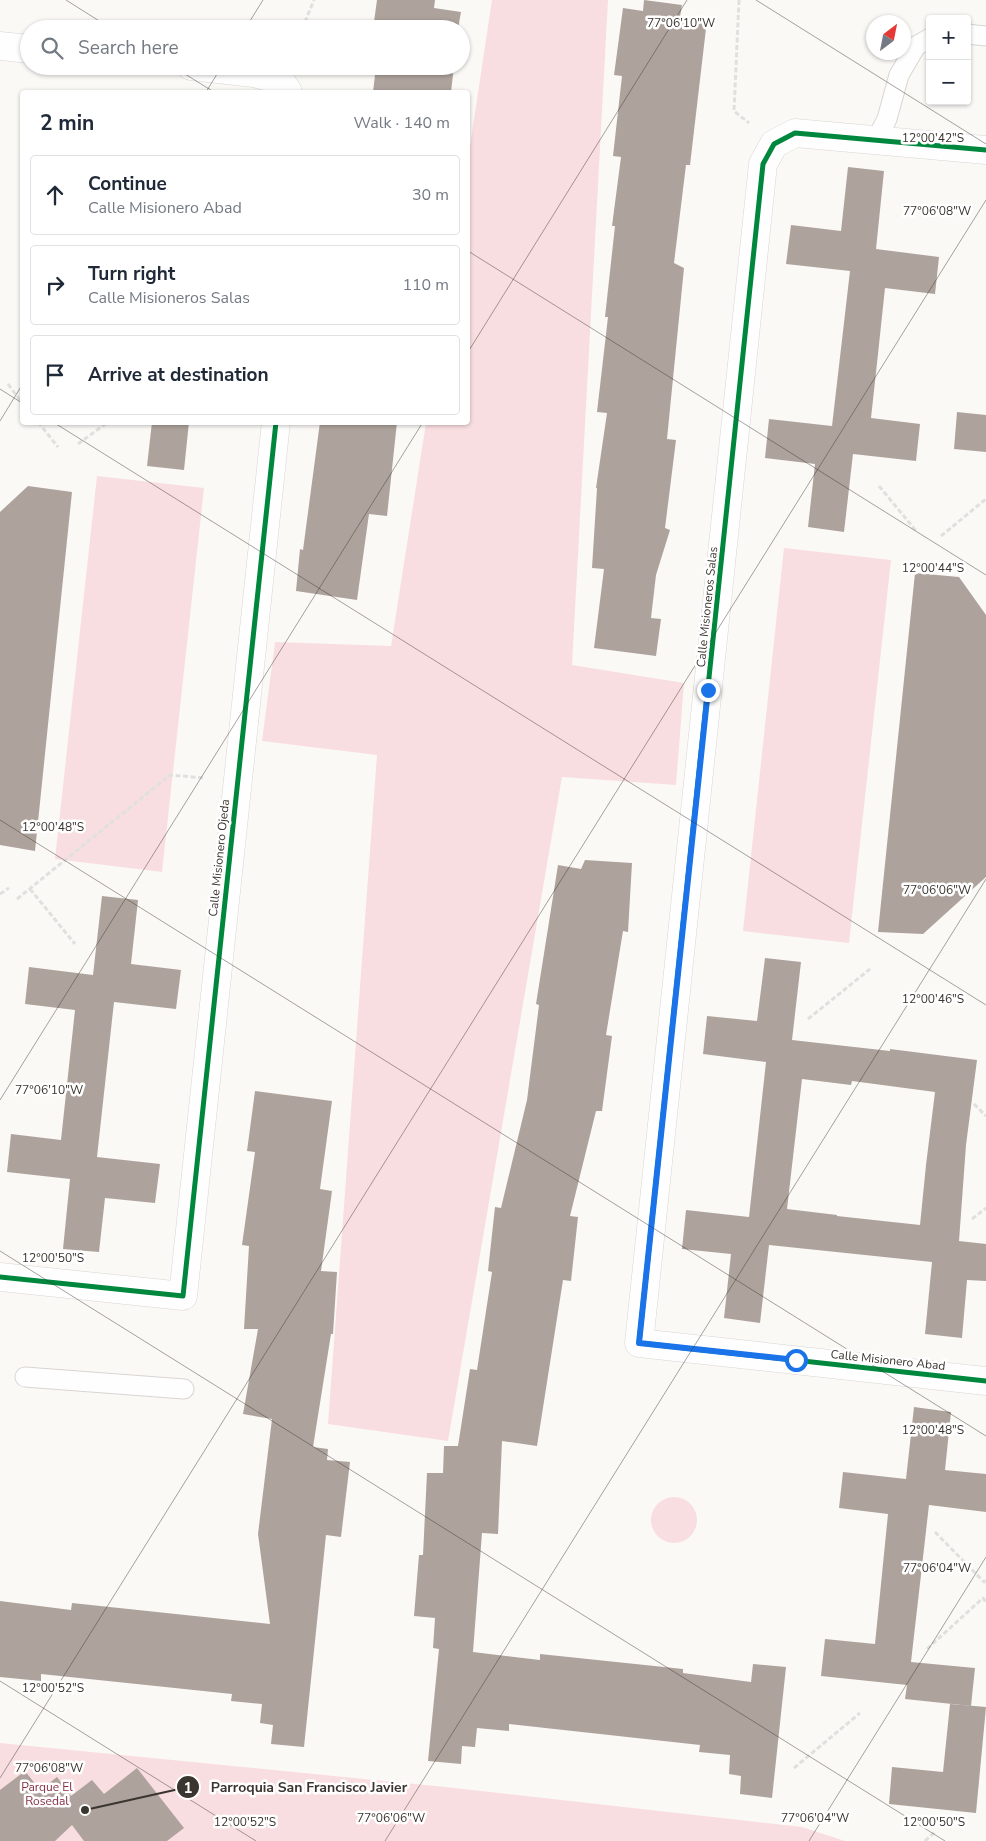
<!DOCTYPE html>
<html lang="en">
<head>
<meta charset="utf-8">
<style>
  body { margin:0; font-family:"Nunito Sans",sans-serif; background:#f2f2f3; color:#1f2937 }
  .controls { position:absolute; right:15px; top:15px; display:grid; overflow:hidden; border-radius:5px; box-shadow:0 1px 4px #0004 }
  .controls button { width:45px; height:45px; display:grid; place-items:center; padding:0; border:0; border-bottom:1px solid #e0e1e3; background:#fff; color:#1f2937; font:25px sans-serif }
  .compass { position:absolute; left:866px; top:15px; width:45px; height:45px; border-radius:50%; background:#fff; box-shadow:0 1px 4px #0004; rotate:32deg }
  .stop { position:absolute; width:15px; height:15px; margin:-11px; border:4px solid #1a73e8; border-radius:50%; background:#fff }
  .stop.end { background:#1a73e8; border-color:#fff; box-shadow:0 1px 5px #0008 }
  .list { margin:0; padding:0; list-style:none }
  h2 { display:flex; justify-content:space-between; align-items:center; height:65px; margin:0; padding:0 20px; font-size:21px }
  h2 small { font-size:16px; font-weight:400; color:#747a83 }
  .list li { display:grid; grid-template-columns:32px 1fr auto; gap:15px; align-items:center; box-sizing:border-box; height:80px; margin:0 10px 10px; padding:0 10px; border:1px solid #e0e1e3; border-radius:5px }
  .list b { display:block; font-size:19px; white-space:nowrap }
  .list p { margin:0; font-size:16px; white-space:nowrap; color:#747a83 }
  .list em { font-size:16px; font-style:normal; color:#747a83 }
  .icon { flex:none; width:28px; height:28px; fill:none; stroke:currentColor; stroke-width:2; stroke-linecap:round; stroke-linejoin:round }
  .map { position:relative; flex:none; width:986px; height:1841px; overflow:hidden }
  .search { position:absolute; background:#fff; box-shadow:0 1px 4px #0004; left:20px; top:20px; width:450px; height:55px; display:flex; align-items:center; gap:12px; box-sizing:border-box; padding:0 18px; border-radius:28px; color:#747a83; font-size:19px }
  .panel { position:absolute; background:#fff; box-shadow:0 1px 4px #0004; left:20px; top:90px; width:450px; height:335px; border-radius:5px }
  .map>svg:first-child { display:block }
  .green { fill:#f9dee1 }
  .building { fill:#aea29c; fill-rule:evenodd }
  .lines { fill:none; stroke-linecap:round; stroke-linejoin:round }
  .lane-casing { stroke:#d9d5d1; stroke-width:21 }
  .street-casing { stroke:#d9d5d1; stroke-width:29 }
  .path { stroke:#e0e0de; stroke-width:3; stroke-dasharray:5 2.5; stroke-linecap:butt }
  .lane { stroke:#fefefe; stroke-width:19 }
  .street { stroke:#fefefe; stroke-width:28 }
  .cycleway-casing { stroke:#fff; stroke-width:8 }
  .cycleway { stroke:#00873e; stroke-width:5 }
  .route { stroke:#1a73e8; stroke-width:6 }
  .ticks { fill:none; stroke:#3a352f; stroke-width:1; stroke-opacity:0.45 }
  .labels { text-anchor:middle; stroke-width:5; stroke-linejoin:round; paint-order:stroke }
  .street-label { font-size:12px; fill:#3a352f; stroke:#fff }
  .park-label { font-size:12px; fill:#862f45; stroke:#fff }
  .ticks-label { font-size:12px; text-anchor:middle; fill:#3a352f; stroke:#fff; stroke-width:5; stroke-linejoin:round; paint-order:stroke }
  .leader { fill:none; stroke:#3a352f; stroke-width:2 }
  .callout-dot { fill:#3a352f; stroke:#fff; stroke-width:2 }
  .mark-label { font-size:15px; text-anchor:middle; font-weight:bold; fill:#fff }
  .callout-label { font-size:14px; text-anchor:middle; font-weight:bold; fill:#3a352f; stroke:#fff; stroke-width:5; stroke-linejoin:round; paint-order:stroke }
</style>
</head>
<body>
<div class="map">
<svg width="986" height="1841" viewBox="0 0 986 1841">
  <rect width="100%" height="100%" fill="#fbf9f6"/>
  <g class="green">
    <polygon points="492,0 608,0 572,665 684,683 676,785 562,777 448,1441 328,1424 377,755 262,741 275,642 391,646 426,423 468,422 468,159"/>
    <polygon points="97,476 204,488 162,872 55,859"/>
    <polygon points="784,548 891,560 849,943 743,931"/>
    <circle cx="674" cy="1520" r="23"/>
    <polygon points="0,1743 445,1787 802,1827 845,1841 0,1841"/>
  </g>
  <g class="building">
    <polygon points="377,0 435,0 434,8 461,12 458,29 373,29"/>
    <polygon points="644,0 682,5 680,17 707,20 690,165 686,165 674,263 684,268 667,439 676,440 665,528 670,530 656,575 651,618 661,619 656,656 594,648 604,569 592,568 597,488 596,488 607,413 597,412 608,317 605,317 615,226 612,226 621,157 613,156 622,76 614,75 623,8 643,11"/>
    <polygon points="369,66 454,66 451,92 373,92 376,67"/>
    <polygon points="848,167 884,171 876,249 939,257 935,294 885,288 878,354 871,418 920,424 916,461 853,454 844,532 808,527 815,464 765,458 769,419 832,426 850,271 786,264 791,225 841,231"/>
    <polygon points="957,412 986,415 986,452 954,449"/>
    <polygon points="152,422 189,422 184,470 147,466"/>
    <polygon points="320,422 397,422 387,516 369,514 357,600 296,591 300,549 303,550"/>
    <polygon points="28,486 72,492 35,851 0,845 0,512"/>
    <polygon points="915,573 959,577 986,615 986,877 923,934 878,932"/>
    <polygon points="585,860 632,863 628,932 623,931 606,1035 612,1036 602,1111 596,1111 570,1216 578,1217 571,1281 563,1280 537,1446 502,1441 498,1534 482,1533 473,1652 540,1660 540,1654 683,1669 683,1673 751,1682 753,1664 786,1667 772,1798 740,1794 741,1776 729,1774 730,1755 699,1752 700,1745 509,1724 509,1731 477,1728 475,1747 462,1746 461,1764 428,1761 439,1649 433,1648 435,1618 414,1616 419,1555 423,1555 427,1473 443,1473 444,1446 458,1446 470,1369 477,1370 492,1272 488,1271 495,1207 501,1208 527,1100 539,1005 536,1004 558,865 581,869"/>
    <polygon points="102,896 138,900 131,964 181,970 176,1009 114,1002 97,1157 160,1164 155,1203 105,1198 99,1252 63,1249 70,1179 7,1172 11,1134 61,1140 75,1010 25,1004 29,967 93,975"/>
    <path d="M765,958L801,962L792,1040L890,1051V1049L977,1060L966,1145L959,1241L986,1244V1281L967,1280L962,1338L925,1334L932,1262L769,1245L760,1323L724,1318L731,1254L682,1249L686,1210L749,1217L766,1062L703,1054L707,1016L757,1021ZM802,1079L851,1085L852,1081L935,1092L926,1165L920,1225L837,1216V1215L787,1209Z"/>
    <polygon points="255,1091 332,1101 320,1189 332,1191 321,1271 337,1272 333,1334 331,1334 313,1447 328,1449 327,1460 350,1462 341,1537 326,1535 304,1747 271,1744 273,1725 260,1723 262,1704 231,1701 232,1694 41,1674 41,1681 0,1677 0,1601 71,1610 72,1603 270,1624 258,1534 272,1419 243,1414 258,1329 244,1329 249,1246 242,1245 255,1152 247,1151"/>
    <polygon points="914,1407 951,1412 945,1470 986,1474 986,1512 929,1505 911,1662 975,1668 971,1706 905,1699 907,1685 821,1676 825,1639 875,1644 888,1514 839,1508 843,1472 906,1479"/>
    <polygon points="950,1704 986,1707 976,1813 889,1804 892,1767 943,1772"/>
    <polygon points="137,1768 184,1828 167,1841 84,1841 72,1825 55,1841 0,1841 0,1790 25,1771 40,1790 57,1777 71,1796 92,1780 104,1794"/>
  </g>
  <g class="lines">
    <g class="lane-casing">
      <g id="lane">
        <polyline points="967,34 986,36"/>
        <polyline points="876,140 887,119 899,75 916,46 930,38"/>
        <polyline points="25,1377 184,1389"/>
      </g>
    </g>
    <g class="street-casing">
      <g id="street">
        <polyline points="0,46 29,49"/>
        <polyline points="191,66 254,73 280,80 288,92"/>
        <polyline points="986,150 795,133 774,144 763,164 639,1343 986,1381"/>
        <polyline points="0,1277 183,1296 276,422"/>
      </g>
    </g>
    <g class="path">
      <polyline points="739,0 734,111 749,123"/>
      <polyline points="302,29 314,0"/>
      <polyline points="8,384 22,403"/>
      <polyline points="38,422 58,447"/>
      <polyline points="78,444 108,422"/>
      <polyline points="879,486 917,532"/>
      <polyline points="941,536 986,499"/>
      <polyline points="30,889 75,944"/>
      <polyline points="0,894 9,888"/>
      <polyline points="17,899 170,775 205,778"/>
      <polyline points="808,1019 870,969"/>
      <polyline points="974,1104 986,1116"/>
      <polyline points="972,1219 986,1208"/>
      <polyline points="935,1532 984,1582 986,1580"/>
      <polyline points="927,1649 983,1598 986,1602"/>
      <polyline points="794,1768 860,1713"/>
      <polyline points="925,1841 935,1832"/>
    </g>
    <use href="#lane" class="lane"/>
    <use href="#street" class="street"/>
    <g class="cycleway-casing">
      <g id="cycleway">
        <polyline points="986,150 795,133 774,144 763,164 639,1343 986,1381"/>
        <polyline points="0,1277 183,1296 276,422"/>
      </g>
    </g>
    <use href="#cycleway" class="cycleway"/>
  </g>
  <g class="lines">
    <polyline class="route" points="708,690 639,1343 796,1360"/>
  </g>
  <path class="ticks" d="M66,0L112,29M756,0L986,144M245,29L263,0M172,66L214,92M206,92L222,66M468,251L986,575M468,352L687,0M0,389L22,403M0,421L22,385M53,422L986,1005M0,820L986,1436M0,1100L423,422M0,1251L945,1841M0,1681L256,1841M0,1778L986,200M385,1841L986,879M809,1841L986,1557"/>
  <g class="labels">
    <g class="street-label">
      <text transform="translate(707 607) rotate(-84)" y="4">Calle Misioneros Salas</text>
      <text transform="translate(219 858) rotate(-84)" y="4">Calle Misionero Ojeda</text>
      <text transform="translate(888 1360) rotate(6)" y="4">Calle Misionero Abad</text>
    </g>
    <g class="park-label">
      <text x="47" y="1791">Parque El<tspan x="47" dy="14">Rosedal</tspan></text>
    </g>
  </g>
  <g class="ticks-label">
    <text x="681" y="27">77°06'10"W</text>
    <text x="933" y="142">12°00'42"S</text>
    <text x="937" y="215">77°06'08"W</text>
    <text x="933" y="572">12°00'44"S</text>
    <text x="53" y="831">12°00'48"S</text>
    <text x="937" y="894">77°06'06"W</text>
    <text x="933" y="1003">12°00'46"S</text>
    <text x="49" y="1094">77°06'10"W</text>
    <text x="53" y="1262">12°00'50"S</text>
    <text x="933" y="1434">12°00'48"S</text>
    <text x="937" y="1572">77°06'04"W</text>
    <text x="53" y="1692">12°00'52"S</text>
    <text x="49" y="1772">77°06'08"W</text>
    <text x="391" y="1822">77°06'06"W</text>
    <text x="815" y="1822">77°06'04"W</text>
    <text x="245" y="1826">12°00'52"S</text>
    <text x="934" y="1826">12°00'50"S</text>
  </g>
  <path class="leader" d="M85 1810L188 1787"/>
  <g class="callout-dot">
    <circle cx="85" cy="1810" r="5"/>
    <circle cx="188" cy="1787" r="12"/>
  </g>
  <g class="mark-label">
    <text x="188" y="1793">1</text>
  </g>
  <g class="callout-label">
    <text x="309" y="1792">Parroquia San Francisco Javier</text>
  </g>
</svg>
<div class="controls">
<button>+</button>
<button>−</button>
</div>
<svg class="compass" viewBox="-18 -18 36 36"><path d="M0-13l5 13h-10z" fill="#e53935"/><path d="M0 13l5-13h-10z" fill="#747a83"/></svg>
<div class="stop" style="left:796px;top:1360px"></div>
<div class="stop end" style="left:708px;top:690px"></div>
<div class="search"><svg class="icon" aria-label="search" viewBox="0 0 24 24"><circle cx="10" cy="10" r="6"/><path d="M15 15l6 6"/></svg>Search here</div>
<section class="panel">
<h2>2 min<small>Walk · 140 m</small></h2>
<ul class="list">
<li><svg class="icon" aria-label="ahead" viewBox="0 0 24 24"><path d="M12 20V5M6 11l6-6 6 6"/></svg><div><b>Continue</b><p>Calle Misionero Abad</p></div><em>30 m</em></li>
<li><svg class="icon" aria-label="right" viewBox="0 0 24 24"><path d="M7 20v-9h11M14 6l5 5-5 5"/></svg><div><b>Turn right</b><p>Calle Misioneros Salas</p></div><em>110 m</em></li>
<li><svg class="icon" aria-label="arrive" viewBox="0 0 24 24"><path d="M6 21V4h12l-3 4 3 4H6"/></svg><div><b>Arrive at destination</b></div></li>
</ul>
</section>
</div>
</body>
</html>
